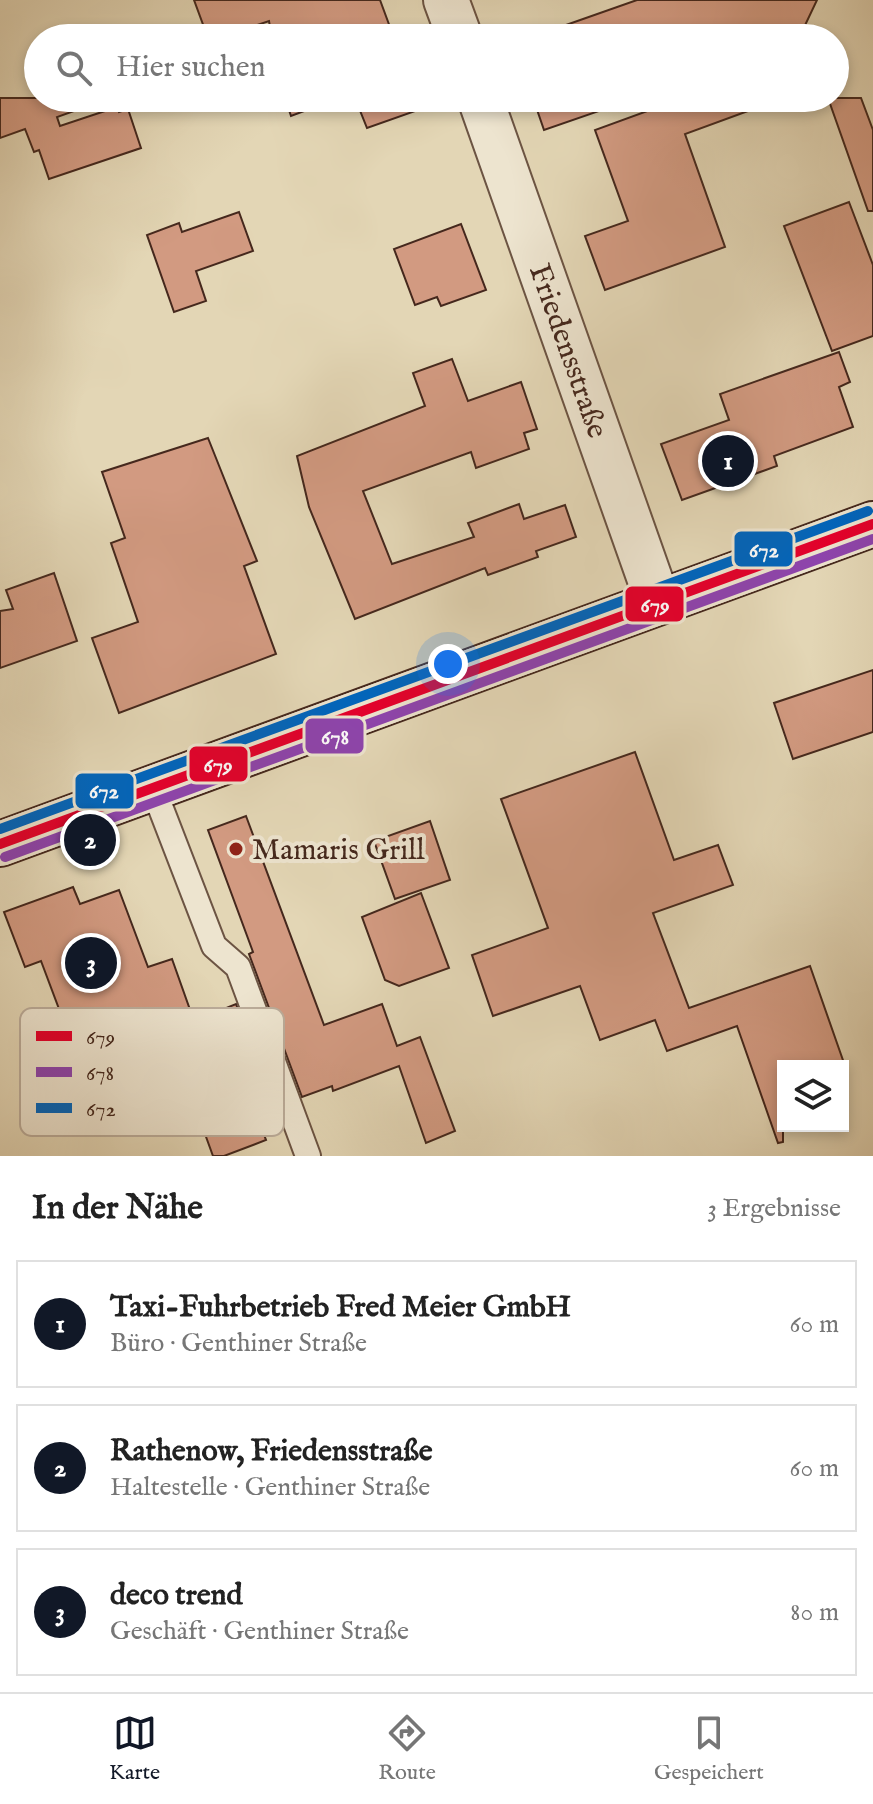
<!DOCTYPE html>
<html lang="de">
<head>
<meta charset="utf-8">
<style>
  body { margin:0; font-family:"IM FELL English",serif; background:#f6f6f6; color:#222 }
  .controls { position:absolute; right:24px; bottom:24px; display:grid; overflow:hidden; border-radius:0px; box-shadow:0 4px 12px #0003 }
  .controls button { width:72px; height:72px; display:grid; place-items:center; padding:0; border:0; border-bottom:2px solid #e0e0e0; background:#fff; color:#222; font:40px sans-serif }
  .you { position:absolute; left:448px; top:664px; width:28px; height:28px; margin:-20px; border:6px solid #fff; border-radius:50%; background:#1a73e8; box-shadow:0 0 0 12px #1a73e833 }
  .badge { display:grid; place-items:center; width:52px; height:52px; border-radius:50%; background:#111827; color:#fff; font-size:26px; font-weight:700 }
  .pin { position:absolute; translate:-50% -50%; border:4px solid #fff; box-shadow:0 2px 8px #0006 }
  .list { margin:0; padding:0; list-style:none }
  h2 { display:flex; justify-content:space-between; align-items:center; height:104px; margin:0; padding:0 32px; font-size:34px }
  h2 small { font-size:26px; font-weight:400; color:#767676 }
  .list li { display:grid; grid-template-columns:52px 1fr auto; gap:24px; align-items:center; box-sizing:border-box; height:128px; margin:0 16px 16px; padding:0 16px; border:2px solid #e0e0e0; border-radius:0px }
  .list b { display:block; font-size:30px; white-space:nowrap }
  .list p { margin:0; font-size:26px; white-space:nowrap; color:#767676 }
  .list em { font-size:26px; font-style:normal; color:#767676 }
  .icon { flex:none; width:44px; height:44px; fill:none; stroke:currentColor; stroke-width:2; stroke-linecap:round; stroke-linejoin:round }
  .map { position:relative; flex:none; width:873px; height:1156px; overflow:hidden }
  .search { position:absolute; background:#fff; box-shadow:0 4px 12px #0003; left:24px; right:24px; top:24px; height:88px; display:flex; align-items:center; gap:20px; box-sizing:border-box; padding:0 28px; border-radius:44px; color:#767676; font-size:30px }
  .sheet { height:536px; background:#fff }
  nav { display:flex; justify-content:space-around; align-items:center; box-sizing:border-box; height:112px; border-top:2px solid #e0e0e0; background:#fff; font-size:22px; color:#767676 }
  nav a { display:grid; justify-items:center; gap:4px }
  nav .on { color:#111827 }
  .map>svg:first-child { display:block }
  .building { fill:#d29a81; stroke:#45281d; stroke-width:2 }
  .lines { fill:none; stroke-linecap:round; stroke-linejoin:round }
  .lane-casing { stroke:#6c5443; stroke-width:28 }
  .street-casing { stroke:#6c5443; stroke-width:48 }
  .secondary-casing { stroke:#45281d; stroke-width:48 }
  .lane { stroke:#ede4cf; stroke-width:24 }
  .street { stroke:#ede4cf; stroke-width:44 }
  .secondary { stroke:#ede4cf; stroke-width:44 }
  .bus-1-casing { stroke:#ede4cf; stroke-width:16 }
  .bus-2-casing { stroke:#ede4cf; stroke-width:16 }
  .bus-3-casing { stroke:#ede4cf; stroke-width:16 }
  .bus-1 { stroke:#e4002b; stroke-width:10 }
  .bus-2 { stroke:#8e44ad; stroke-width:10 }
  .bus-3 { stroke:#0065bd; stroke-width:10 }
  .poi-dot { fill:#8f2418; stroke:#ede4cf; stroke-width:3 }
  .labels { text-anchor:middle; stroke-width:8; stroke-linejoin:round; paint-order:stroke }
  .street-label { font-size:30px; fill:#45281d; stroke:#ede4cf }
  .poi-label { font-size:30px; fill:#45281d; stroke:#ede4cf; text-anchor:start }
  .key { fill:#ede4cf; stroke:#bbac9a; stroke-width:2 }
  .key-label { font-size:22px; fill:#45281d }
  .line-badge { stroke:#ede4cf; stroke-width:3 }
  .badge-label { font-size:22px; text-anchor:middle; font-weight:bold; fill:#fff }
</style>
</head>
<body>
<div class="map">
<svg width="873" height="1156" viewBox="0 0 873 1156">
  <rect width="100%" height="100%" fill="#e3d6b5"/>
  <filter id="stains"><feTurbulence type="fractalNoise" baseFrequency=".0025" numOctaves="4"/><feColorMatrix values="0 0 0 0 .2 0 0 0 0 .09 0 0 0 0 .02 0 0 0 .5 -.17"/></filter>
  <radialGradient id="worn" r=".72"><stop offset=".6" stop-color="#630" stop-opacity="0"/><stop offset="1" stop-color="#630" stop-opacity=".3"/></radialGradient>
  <g class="building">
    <polygon points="194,0 380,0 394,38 272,38 269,21 219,38 208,38"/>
    <polygon points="637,0 817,0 799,38 529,38"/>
    <polygon points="0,98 99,98 99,102 57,117 60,126 117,107 119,112 128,109 141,148 49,179 39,150 34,152 25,129 0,138"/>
    <polygon points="285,98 339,98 291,116"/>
    <polygon points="355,98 417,98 421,109 367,128"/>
    <polygon points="533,98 598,98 602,110 544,130"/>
    <polygon points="683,98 806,98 773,110 770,103 685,134 725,247 605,290 585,236 628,221 595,130"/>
    <polygon points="828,98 861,98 873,130 873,211 868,211"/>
    <polygon points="849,202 873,265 873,336 832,351 784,226"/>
    <polygon points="239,212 253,251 196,271 206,301 174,312 147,235 179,223 182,232"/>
    <polygon points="461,224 486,290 441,306 437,297 415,305 394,249"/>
    <polygon points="839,352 850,382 839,387 853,427 774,456 777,466 682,500 661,444 729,420 720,394"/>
    <polygon points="452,359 468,401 521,382 537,429 524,433 529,449 476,468 471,452 363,491 392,564 474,537 468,523 519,504 524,519 565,505 576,537 536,551 538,557 488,575 485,568 355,619 309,507 297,456 425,406 413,373"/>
    <polygon points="208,438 257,561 244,566 276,654 119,713 92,638 138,622 111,543 125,538 102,472"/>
    <polygon points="54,573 77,641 0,668 0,611 13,609 6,590"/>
    <polygon points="873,670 873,732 793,759 774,703"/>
    <polygon points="635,752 674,860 718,845 733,885 653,913 689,1008 810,966 845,1066 783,1066 783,1142 778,1143 737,1026 667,1051 655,1020 600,1040 580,986 493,1016 472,955 548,928 501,799"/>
    <polygon points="246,816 324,1025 382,1004 397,1046 420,1037 455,1131 426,1143 399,1066 333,1091 332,1086 302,1097 249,954 253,952 208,830"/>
    <polygon points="430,821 450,880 395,899 374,841"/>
    <polygon points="73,887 80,904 119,890 148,967 172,959 194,1021 236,1004 274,1107 256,1113 266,1140 224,1156 213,1156 193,1101 106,1134 41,961 25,967 4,912"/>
    <polygon points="421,893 449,968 399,986 385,980 362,917"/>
  </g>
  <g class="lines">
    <g class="lane-casing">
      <polyline id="lane" points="153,788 214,946 238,967 308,1156"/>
    </g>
    <g class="street-casing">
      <g id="street">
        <polyline points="446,0 460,38"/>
        <path id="s1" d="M480,98L658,602"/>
      </g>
    </g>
    <g class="secondary-casing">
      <polyline id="secondary" points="0,844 873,524"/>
    </g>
    <use href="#lane" class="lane"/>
    <use href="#street" class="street"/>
    <use href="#secondary" class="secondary"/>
    <g class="bus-1-casing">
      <polyline id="bus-1" points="0,844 873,524"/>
    </g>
    <g class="bus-2-casing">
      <polyline id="bus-2" points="5,857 873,539"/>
    </g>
    <g class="bus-3-casing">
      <polyline id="bus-3" points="0,829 868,511"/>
    </g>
    <use href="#bus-1" class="bus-1"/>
    <use href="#bus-2" class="bus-2"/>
    <use href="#bus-3" class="bus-3"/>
  </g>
  <circle class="poi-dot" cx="236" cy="849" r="8"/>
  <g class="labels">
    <g class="street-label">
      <text dy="10" stroke="none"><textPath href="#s1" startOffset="268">Friedensstraße</textPath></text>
    </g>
    <g class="poi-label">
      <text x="252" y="859">Mamaris Grill</text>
    </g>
  </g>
  <rect x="20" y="1008" width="264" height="128" rx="12" class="key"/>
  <rect x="36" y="1031" width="36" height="10" fill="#e4002b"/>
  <rect x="36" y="1067" width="36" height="10" fill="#8e44ad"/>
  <rect x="36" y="1103" width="36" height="10" fill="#0065bd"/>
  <g class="key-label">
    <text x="86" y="1044">679</text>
    <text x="86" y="1080">678</text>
    <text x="86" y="1116">672</text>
  </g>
  <g class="line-badge">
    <rect x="733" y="530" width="61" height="38" rx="8" fill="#0065bd"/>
    <rect x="624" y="585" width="61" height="38" rx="8" fill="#e4002b"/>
    <rect x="304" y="717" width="61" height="38" rx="8" fill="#8e44ad"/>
    <rect x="188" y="745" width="61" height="38" rx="8" fill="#e4002b"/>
    <rect x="74" y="772" width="61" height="38" rx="8" fill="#0065bd"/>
  </g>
  <g class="badge-label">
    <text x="764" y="557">672</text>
    <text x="655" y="612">679</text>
    <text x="335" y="744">678</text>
    <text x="218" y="772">679</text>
    <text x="104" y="798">672</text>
  </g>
  <rect width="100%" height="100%" filter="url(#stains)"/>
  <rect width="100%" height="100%" fill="url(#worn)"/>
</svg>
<div class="controls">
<button><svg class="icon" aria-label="layers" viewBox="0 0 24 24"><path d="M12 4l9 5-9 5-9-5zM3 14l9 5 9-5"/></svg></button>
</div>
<div class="you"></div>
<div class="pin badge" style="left:728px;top:461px">1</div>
<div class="pin badge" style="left:90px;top:840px">2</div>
<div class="pin badge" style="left:91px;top:963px">3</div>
<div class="search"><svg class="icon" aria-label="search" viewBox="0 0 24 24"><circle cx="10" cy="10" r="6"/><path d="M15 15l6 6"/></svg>Hier suchen</div>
</div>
<section class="sheet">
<h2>In der Nähe<small>3 Ergebnisse</small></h2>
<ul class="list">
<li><span class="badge">1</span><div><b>Taxi-Fuhrbetrieb Fred Meier GmbH</b><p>Büro · Genthiner Straße</p></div><em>60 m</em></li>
<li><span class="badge">2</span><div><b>Rathenow, Friedensstraße</b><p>Haltestelle · Genthiner Straße</p></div><em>60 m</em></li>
<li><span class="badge">3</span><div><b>deco trend</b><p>Geschäft · Genthiner Straße</p></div><em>80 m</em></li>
</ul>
</section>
<nav>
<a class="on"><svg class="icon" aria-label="map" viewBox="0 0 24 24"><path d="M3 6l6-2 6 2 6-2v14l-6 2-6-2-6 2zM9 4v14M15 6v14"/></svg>Karte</a>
<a><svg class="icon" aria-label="directions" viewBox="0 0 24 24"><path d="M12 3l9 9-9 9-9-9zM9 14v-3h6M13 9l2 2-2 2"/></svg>Route</a>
<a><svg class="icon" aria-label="saved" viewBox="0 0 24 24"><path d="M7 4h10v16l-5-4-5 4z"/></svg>Gespeichert</a>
</nav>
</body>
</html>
